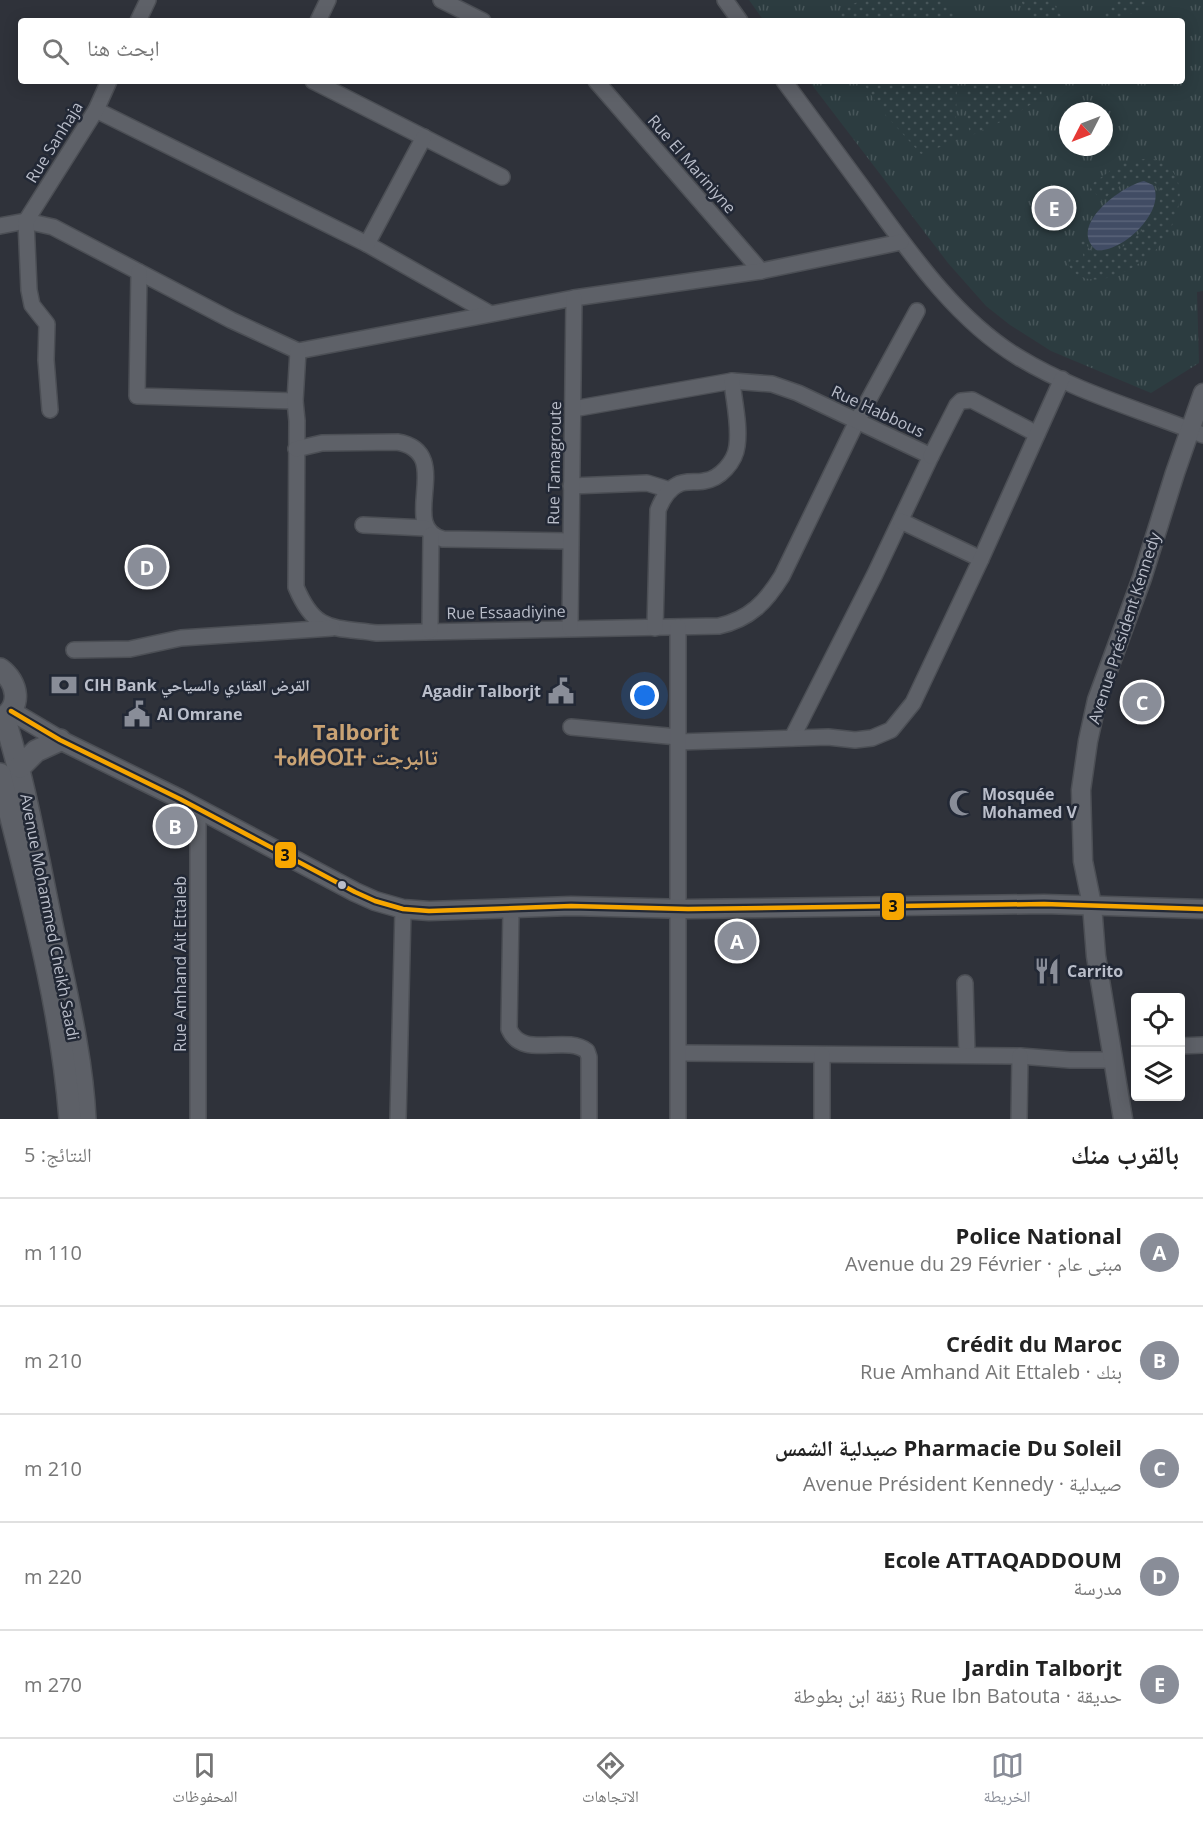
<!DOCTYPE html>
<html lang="ar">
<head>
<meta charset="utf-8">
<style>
  body { margin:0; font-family:"Open Sans","Noto Naskh Arabic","Noto Sans Tifinagh",sans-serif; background:#f2f2f2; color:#222; direction:rtl }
  .controls { position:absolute; right:18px; bottom:18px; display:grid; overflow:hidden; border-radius:6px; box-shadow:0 3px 15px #0003 }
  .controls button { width:54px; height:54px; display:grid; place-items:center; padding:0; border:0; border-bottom:2px solid #e0e0e0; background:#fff; color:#222; font:30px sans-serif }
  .compass { position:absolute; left:1059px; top:102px; width:54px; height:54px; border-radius:50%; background:#fff; box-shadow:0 3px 15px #0003; rotate:228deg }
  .you { position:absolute; left:645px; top:696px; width:21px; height:21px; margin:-15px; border:4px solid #fff; border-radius:50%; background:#1a73e8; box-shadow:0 0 0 9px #1a73e833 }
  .badge { display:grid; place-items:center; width:39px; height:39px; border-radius:50%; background:#898d98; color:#fff; font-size:20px; font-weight:700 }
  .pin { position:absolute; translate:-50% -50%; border:3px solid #fff; box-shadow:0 2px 6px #0006 }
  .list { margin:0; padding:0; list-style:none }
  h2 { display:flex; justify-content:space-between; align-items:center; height:78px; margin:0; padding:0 24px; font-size:26px }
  h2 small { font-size:20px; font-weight:400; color:#767676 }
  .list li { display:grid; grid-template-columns:39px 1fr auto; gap:18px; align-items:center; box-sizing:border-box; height:108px; padding:0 24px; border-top:2px solid #e0e0e0 }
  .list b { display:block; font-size:22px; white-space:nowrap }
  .list p { margin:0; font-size:20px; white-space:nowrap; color:#767676 }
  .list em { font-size:20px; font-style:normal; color:#767676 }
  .icon { flex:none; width:33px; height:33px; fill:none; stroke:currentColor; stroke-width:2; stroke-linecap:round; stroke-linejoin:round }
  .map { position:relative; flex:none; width:1203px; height:1119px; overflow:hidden; direction:ltr }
  .search { position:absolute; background:#fff; box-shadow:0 3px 15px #0003; left:18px; right:18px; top:18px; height:66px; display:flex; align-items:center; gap:15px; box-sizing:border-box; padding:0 21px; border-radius:6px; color:#767676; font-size:22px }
  .sheet { height:618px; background:#fff }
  nav { display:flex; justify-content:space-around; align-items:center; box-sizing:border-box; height:84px; border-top:2px solid #e0e0e0; background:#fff; font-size:16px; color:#767676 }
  nav a { display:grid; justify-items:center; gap:3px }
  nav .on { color:#898d98 }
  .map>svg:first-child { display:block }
  .grass { fill:url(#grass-tufts); fill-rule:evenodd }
  .garden { fill:url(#garden-dots) }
  .water { fill:url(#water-rules) }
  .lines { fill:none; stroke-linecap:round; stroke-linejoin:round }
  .minor-casing { stroke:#4c4f55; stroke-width:18 }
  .tertiary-casing { stroke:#4c4f55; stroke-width:21 }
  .secondary-casing { stroke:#4c4f55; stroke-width:24 }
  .minor { stroke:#5e6168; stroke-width:15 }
  .tertiary { stroke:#5e6168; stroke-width:18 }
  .secondary { stroke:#5d6067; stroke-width:21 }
  .bus-1-casing { stroke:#222835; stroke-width:9 }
  .bus-1 { stroke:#f7a600; stroke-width:4.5 }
  .bus-dot { fill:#babeca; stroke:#222835; stroke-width:2 }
  .labels { text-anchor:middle; stroke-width:5; stroke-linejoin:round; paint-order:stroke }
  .street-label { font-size:16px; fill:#babeca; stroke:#222835 }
  .poi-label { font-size:16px; font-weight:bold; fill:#babeca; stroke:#222835; text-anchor:start }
  .district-label { font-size:22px; font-weight:bold; fill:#caa374; stroke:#222835 }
  .line-badge { stroke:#222835; stroke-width:2 }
  .pale-badge-label { font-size:16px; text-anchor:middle; font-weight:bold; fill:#111 }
</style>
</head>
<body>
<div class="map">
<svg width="1203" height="1119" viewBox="0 0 1203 1119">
  <defs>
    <pattern id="grass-tufts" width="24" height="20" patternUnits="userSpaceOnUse" patternTransform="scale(1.5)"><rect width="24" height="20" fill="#2c3c40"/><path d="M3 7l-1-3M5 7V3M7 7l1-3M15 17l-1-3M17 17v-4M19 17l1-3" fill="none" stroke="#48565a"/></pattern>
    <pattern id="garden-dots" width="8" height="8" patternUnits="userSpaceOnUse" patternTransform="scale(1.5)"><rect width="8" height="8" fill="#2c3c40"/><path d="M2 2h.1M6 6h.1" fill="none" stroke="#48565a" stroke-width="1.8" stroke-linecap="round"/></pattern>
    <pattern id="water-rules" width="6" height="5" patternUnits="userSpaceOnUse" patternTransform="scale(1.5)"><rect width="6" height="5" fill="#414c64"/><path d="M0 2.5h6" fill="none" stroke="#5a6479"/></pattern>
  </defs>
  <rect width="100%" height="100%" fill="#2f323a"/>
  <path class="grass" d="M749,0H1203V291L1197,292L1199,363L1151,393L1051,351L1010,325L986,306L948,263L809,81H1182V21H764ZM1068,111H1104V147H1068Z"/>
  <g class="garden">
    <path d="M863,0H938L954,7L953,21H838C841,8 852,4 863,0Z"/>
    <polygon points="1021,0 1053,0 1057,11 1067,21 1025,21 1025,10"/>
    <polygon points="1111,0 1148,0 1136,14 1127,14 1120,21 1097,21 1106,13"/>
    <polygon points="862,81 957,81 956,118 962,139 921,154 881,110"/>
    <path d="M966,81H1064L1059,85C1052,81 1047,82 1042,88L1041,98L1009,118L970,136L966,109Z"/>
    <path d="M1149,158C1194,168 1182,216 1161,244C1144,266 1085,301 1067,262L1084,259L1079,235L1084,234C1091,298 1197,193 1147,179C1130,174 1114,191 1102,201L1089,186L1120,164Z"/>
  </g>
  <path class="water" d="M1144,181L1153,185C1167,211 1121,254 1096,250C1067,226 1121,186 1144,181Z"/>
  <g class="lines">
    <g class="minor-casing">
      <g id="minor">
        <polyline points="441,0 483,21"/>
        <polyline points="725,0 740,21"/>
        <polyline points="138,21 148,0"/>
        <polyline points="318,21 328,0"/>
        <polyline points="313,81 502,177"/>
        <polyline points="596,81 761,271"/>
        <path d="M784,81C811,118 838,154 865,191C908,250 955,319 1018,357C1075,392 1142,410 1203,435"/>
        <polyline points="96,110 367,244 489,313"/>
        <polyline points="0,226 26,221 53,227 231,320 298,351 574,298 761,271 901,242"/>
        <polyline points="367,244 424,137"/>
        <polyline points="139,272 137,396 295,401"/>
        <path d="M298,351L295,401L297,421L296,587C315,633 333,627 377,633L719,626C750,619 766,602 782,576L857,421L917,311"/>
        <polyline points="573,409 732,381 772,384 798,393 931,456 875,574 792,738"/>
        <polyline points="50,410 46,360 47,324 32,305 29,290 26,221 96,110 109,81"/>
        <path d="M296,449L322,443L397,442C457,452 396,527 443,539L570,541"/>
        <polyline points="931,456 957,405 961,401 972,400 1037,434"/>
        <polyline points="571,486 647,483 670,490"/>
        <polyline points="901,521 981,559"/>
        <polyline points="363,525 425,528"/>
        <polyline points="570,628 574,298"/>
        <path d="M655,628L658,510C662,500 667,490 677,485C685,480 695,483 704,481C720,479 735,462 737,446C740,425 734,402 732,381"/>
        <polyline points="430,631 431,535"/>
        <polyline points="74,650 130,649 181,638 332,628"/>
        <polyline points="571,727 678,737"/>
        <polyline points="678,742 828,737 855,740 872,738 891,730 913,703 981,559 1062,379"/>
        <path d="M511,909L509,1029C522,1060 565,1034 587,1051L589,1057V1119"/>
        <polyline points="965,983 967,1055"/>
        <polyline points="1180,1046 1203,1045"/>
        <polyline points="679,1053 1020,1056 1070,1060 1113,1060"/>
        <polyline points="822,1055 822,1119"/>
        <polyline points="198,1119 198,809"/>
        <polyline points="398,1119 403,909"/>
        <polyline points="678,1119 678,627"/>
        <polyline points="1019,1119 1020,1056"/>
      </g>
    </g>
    <g class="tertiary-casing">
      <g id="tertiary">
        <polyline points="11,711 60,740 180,799 355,892 375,901 403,909 429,911 571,906 688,909 1044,904 1203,909"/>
        <polyline points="1123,1119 1096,956 1092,905 1083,861 1081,790 1088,741 1097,700 1142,578 1175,473 1203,393"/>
      </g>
    </g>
    <g class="secondary-casing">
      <g id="secondary">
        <path d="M0,669C18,682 23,708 0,719"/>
        <path d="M4,717C26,787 38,859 53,930C66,992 82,1056 85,1119"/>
        <polyline points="20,767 36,751 60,740"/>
        <path d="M0,774C28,887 61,1002 70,1119"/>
      </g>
    </g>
    <use href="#minor" class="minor"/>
    <use href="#tertiary" class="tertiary"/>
    <use href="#secondary" class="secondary"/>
    <g class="bus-1-casing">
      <polyline id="bus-1" points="11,711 60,740 180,799 355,892 375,901 403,909 429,911 571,906 688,909 1044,904 1203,909"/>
    </g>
    <use href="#bus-1" class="bus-1"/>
  </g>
  <defs>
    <g id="bank-bare" transform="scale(2.07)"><path d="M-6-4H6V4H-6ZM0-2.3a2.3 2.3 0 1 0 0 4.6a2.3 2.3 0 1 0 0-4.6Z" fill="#898d98" stroke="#222835" stroke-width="2.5" paint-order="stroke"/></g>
    <g id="civic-bare" transform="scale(2.07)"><path d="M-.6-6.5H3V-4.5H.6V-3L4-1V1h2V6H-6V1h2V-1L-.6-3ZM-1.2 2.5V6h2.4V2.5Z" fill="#898d98" stroke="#222835" stroke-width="2.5" paint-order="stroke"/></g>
    <g id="mosque-bare" transform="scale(2.07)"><path d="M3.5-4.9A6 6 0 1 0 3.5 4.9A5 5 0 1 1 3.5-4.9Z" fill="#898d98" stroke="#222835" stroke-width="2.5" paint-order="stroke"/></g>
    <g id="restaurant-bare" transform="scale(2.07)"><path d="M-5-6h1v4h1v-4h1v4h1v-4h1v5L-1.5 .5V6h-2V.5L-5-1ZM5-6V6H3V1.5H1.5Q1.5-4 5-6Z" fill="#898d98" stroke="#222835" stroke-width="2.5" paint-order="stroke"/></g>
  </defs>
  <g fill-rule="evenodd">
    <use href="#bank-bare" x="64" y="685"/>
    <use href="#civic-bare" x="561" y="691"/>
    <use href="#civic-bare" x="137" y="714"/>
    <use href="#mosque-bare" x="962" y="803"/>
    <use href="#restaurant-bare" x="1047" y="971"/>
  </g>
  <circle class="bus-dot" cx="342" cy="885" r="5"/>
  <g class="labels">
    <g class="street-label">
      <text transform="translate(54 142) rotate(-58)" y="6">Rue Sanhaja</text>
      <text transform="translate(692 164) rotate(49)" y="6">Rue El Mariniyne</text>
      <text transform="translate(878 411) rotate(25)" y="6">Rue Habbous</text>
      <text transform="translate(554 463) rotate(-89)" y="6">Rue Tamagroute</text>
      <text transform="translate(506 612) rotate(-1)" y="6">Rue Essaadiyine</text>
      <text transform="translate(1124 628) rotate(-72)" y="6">Avenue Président Kennedy</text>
      <text transform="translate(50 917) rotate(79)" y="6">Avenue Mohammed Cheikh Saadi</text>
      <text transform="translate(180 964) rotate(-90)" y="6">Rue Amhand Ait Ettaleb</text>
    </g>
    <g class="poi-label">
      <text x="84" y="691">CIH Bank القرض العقاري والسياحي</text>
      <text x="541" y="697" text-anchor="end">Agadir Talborjt</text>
      <text x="157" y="720">Al Omrane</text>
      <text x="982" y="800">Mosquée<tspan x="982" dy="18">Mohamed V</tspan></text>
      <text x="1067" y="977">Carrito</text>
    </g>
    <g class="district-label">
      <text x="356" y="740">Talborjt<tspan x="356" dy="25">ⵜⴰⵍⴱⵔⵊⵜ تالبرجت</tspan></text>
    </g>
  </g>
  <g class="line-badge">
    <rect x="274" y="841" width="23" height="28" rx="6" fill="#f7a600"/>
    <rect x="881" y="892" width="24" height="29" rx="6" fill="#f7a600"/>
  </g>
  <g class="pale-badge-label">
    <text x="285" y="861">3</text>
    <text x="893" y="912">3</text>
  </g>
</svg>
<div class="controls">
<button><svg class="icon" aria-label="locate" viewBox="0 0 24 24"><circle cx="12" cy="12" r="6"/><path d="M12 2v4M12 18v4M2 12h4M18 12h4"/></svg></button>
<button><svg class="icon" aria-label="layers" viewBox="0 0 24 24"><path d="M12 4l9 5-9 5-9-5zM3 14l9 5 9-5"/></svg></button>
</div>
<svg class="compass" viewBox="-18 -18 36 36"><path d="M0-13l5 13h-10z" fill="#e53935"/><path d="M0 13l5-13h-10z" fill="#767676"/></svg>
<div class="you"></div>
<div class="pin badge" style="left:737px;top:941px">A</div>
<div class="pin badge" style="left:175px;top:826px">B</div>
<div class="pin badge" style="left:1142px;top:702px">C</div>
<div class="pin badge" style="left:147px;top:567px">D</div>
<div class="pin badge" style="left:1054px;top:208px">E</div>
<div class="search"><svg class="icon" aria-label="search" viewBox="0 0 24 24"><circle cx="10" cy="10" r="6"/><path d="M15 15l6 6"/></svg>ابحث هنا</div>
</div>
<section class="sheet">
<h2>بالقرب منك<small>النتائج: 5</small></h2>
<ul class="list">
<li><span class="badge">A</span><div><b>Police National</b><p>مبنى عام · Avenue du 29 Février</p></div><em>110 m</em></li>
<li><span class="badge">B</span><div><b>Crédit du Maroc</b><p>بنك · Rue Amhand Ait Ettaleb</p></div><em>210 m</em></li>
<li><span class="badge">C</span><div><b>Pharmacie Du Soleil صيدلية الشمس</b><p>صيدلية · Avenue Président Kennedy</p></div><em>210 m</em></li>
<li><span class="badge">D</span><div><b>Ecole ATTAQADDOUM</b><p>مدرسة</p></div><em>220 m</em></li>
<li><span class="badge">E</span><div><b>Jardin Talborjt</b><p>حديقة · Rue Ibn Batouta زنقة ابن بطوطة</p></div><em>270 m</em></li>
</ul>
</section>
<nav>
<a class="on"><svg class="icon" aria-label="map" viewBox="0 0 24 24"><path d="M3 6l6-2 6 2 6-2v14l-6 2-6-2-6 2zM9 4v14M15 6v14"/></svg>الخريطة</a>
<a><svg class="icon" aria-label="directions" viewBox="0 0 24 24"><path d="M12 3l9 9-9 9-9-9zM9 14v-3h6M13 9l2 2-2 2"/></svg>الاتجاهات</a>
<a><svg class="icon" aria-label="saved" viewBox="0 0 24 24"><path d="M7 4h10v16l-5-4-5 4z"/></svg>المحفوظات</a>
</nav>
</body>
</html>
